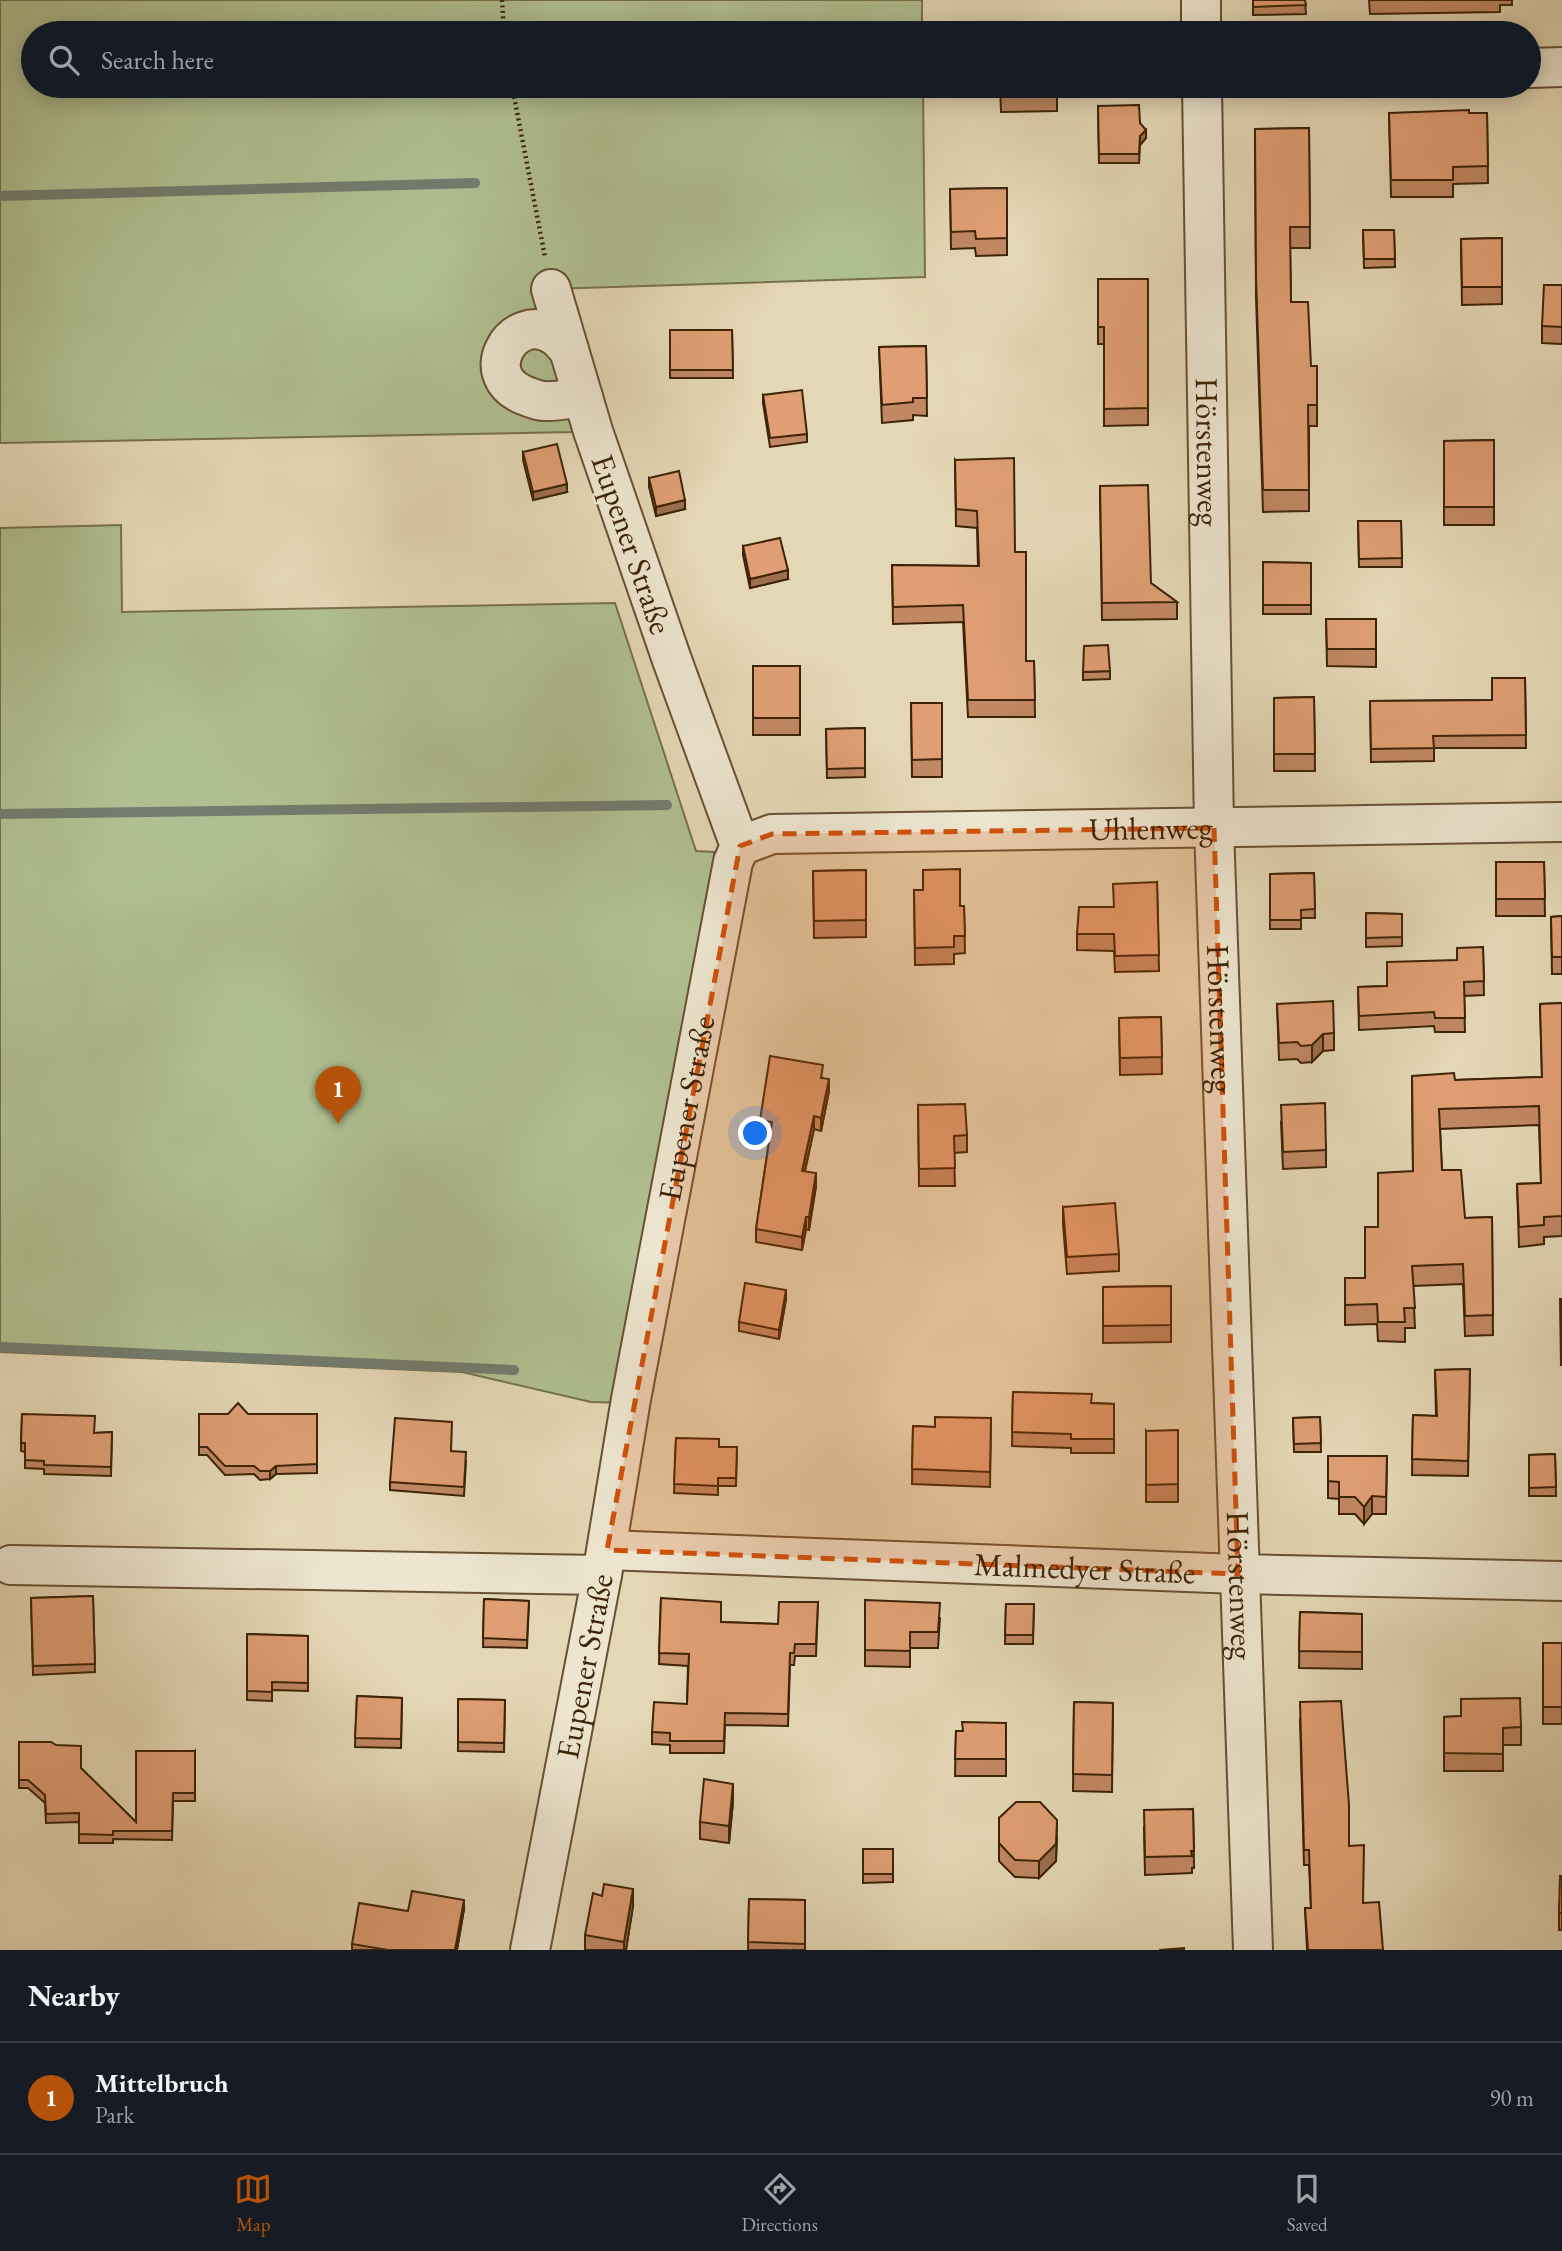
<!DOCTYPE html>
<html lang="en">
<head>
<meta charset="utf-8">
<style>
  body { margin:0; font-family:"EB Garamond",serif; background:#20242c; color:#f1f3f6 }
  .you { position:absolute; left:756px; top:1134px; width:24px; height:24px; margin:-18px; border:5px solid #fff; border-radius:50%; background:#1a73e8; box-shadow:0 0 0 10px #1a73e833 }
  .badge { display:grid; place-items:center; width:46px; height:46px; border-radius:50%; background:#b45309; color:#fff; font-size:23px; font-weight:700 }
  .pin { position:absolute; translate:-50% -58px; filter:drop-shadow(0 2px 4px #0008) }
  .pin::after { content:''; position:absolute; top:37px; width:24px; height:21px; background:inherit; clip-path:polygon(0 0,100% 0,50% 100%) }
  .list { margin:0; padding:0; list-style:none }
  h2 { display:flex; justify-content:space-between; align-items:center; height:91px; margin:0; padding:0 28px; font-size:30px }
  h2 small { font-size:23px; font-weight:400; color:#9ea1a6 }
  .list li { display:grid; grid-template-columns:46px 1fr auto; gap:21px; align-items:center; box-sizing:border-box; height:112px; padding:0 28px; border-top:2px solid #363941 }
  .list b { display:block; font-size:26px; white-space:nowrap }
  .list p { margin:0; font-size:23px; white-space:nowrap; color:#9ea1a6 }
  .list em { font-size:23px; font-style:normal; color:#9ea1a6 }
  .icon { flex:none; width:38px; height:38px; fill:none; stroke:currentColor; stroke-width:2; stroke-linecap:round; stroke-linejoin:round }
  .map { position:relative; flex:none; width:1562px; height:1950px; overflow:hidden }
  .search { position:absolute; background:#171b24; box-shadow:0 4px 18px #0003; left:21px; right:21px; top:21px; height:77px; display:flex; align-items:center; gap:18px; box-sizing:border-box; padding:0 24px; border-radius:38px; color:#9ea1a6; font-size:26px }
  .sheet { height:203px; background:#171b24 }
  nav { display:flex; justify-content:space-around; align-items:center; box-sizing:border-box; height:98px; border-top:2px solid #363941; background:#171b24; font-size:19px; color:#9ea1a6 }
  nav a { display:grid; justify-items:center; gap:4px }
  nav .on { color:#b45309 }
  .map>svg:first-child { display:block }
  .green { fill:#b0bf91; stroke:#77714c; stroke-width:2 }
  .lines { fill:none; stroke-linecap:round; stroke-linejoin:round }
  .stream { stroke:#737c6e; stroke-width:10 }
  .minor-casing { stroke:#685032; stroke-width:42 }
  .path { stroke:#3e2306; stroke-width:4.5; stroke-dasharray:2 3.5; stroke-linecap:butt }
  .minor { stroke:#ede5cf; stroke-width:38 }
  .wall { fill:#c08863; stroke:#3e2306; stroke-width:2 }
  .shaded-wall { fill:#9c6f50; stroke:#3e2306; stroke-width:2 }
  .building { fill:#df9e73; stroke:#3e2306; stroke-width:2 }
  .marked { fill:#ce510b; fill-opacity:0.2; stroke:#ce510b; stroke-width:5; stroke-dasharray:14 9; stroke-linejoin:round }
  .labels { text-anchor:middle; stroke-width:5; stroke-linejoin:round; paint-order:stroke }
  .street-label { font-size:32px; fill:#3e2306; stroke:#ede5cf }
</style>
</head>
<body>
<div class="map">
<svg width="1562" height="1950" viewBox="0 0 1562 1950">
  <rect width="100%" height="100%" fill="#e4d7b5"/>
  <filter id="stains"><feTurbulence type="fractalNoise" baseFrequency=".00286" numOctaves="4"/><feColorMatrix values="0 0 0 0 .2 0 0 0 0 .09 0 0 0 0 .02 0 0 0 .5 -.17"/></filter>
  <radialGradient id="worn" r=".72"><stop offset=".6" stop-color="#630" stop-opacity="0"/><stop offset="1" stop-color="#630" stop-opacity=".3"/></radialGradient>
  <g class="green">
    <polygon points="0,0 922,0 922,33 33,33 33,86 923,86 925,277 550,289 540,294 573,432 0,443"/>
    <polygon points="121,525 122,612 615,603 696,851 714,852 716,895 627,1403 591,1402 462,1372 0,1352 0,528"/>
  </g>
  <g class="lines">
    <g class="stream">
      <polyline points="0,196 475,183"/>
      <polyline points="0,814 667,805"/>
      <polyline points="0,1347 514,1370"/>
    </g>
    <g class="minor-casing">
      <g id="minor">
        <polyline points="1201,0 1201,33"/>
        <polyline points="1529,68 1562,67"/>
        <path id="s1" d="M1202,86L1214,828L1253,1950"/>
        <path d="M569,350C564,345 559,338 553,335C514,309 471,378 529,397C534,399 540,401 545,401C557,402 571,398 583,397"/>
        <path id="s2" d="M740,846L772,834L1562,822"/>
        <path id="s3" d="M607,1550L1238,1574L1562,1581"/>
        <polyline points="11,1565 602,1575"/>
        <path id="s4" d="M530,1950L602,1575L631,1399L733,862L740,846L672,660L593,431L551,289"/>
      </g>
    </g>
    <g class="path">
      <polyline points="502,0 504,33"/>
      <polyline points="512,86 545,257"/>
    </g>
    <use href="#minor" class="minor"/>
  </g>
  <g class="wall">
    <polygon points="1253,0 1305,0 1306,14 1253,15"/>
    <polygon points="1369,0 1512,0 1512,5 1500,5 1500,12 1370,14"/>
    <polygon points="1000,86 1057,94 1057,111 1001,112"/>
    <polygon points="1098,106 1140,123 1146,138 1140,145 1139,163 1099,163"/>
    <polygon points="1389,113 1487,113 1488,183 1453,184 1453,197 1391,197"/>
    <polygon points="1309,128 1310,248 1290,248 1291,302 1311,366 1317,366 1317,426 1309,426 1309,511 1263,512 1256,297 1255,129"/>
    <polygon points="1007,188 1007,255 976,256 975,248 951,249 950,189"/>
    <polygon points="1363,230 1394,230 1395,267 1364,268"/>
    <polygon points="1502,238 1502,304 1462,305 1461,239"/>
    <polygon points="1098,279 1148,279 1148,425 1104,426 1104,344 1098,344"/>
    <polygon points="1562,285 1562,344 1542,343 1542,326"/>
    <polygon points="670,330 732,330 733,378 670,378"/>
    <polygon points="926,346 927,416 913,415 913,420 882,423 879,347"/>
    <polygon points="763,395 807,434 807,442 770,447 763,403"/>
    <polygon points="1494,440 1494,525 1444,525 1444,441"/>
    <polygon points="523,452 567,492 533,500 523,460"/>
    <polygon points="955,460 1015,552 1026,661 1034,661 1035,717 968,717 963,622 893,624 892,565 978,566 977,528 956,526"/>
    <polygon points="649,478 685,509 656,516 649,487"/>
    <polygon points="1100,486 1151,583 1177,602 1177,619 1102,620"/>
    <polygon points="1358,521 1401,521 1402,567 1359,567"/>
    <polygon points="743,546 788,579 750,588 743,555"/>
    <polygon points="1263,562 1311,563 1311,614 1263,614"/>
    <polygon points="1326,619 1376,619 1376,667 1327,666"/>
    <rect x="753" y="666" width="47" height="69"/>
    <polygon points="1110,671 1110,679 1083,680 1083,672"/>
    <polygon points="1525,678 1526,748 1434,748 1434,761 1371,762 1370,701 1492,700"/>
    <polygon points="1314,697 1315,771 1274,771 1274,698"/>
    <polygon points="911,703 942,703 942,777 912,777"/>
    <polygon points="865,728 865,777 827,778 826,729"/>
    <polygon points="1496,862 1544,862 1545,916 1496,916"/>
    <polygon points="866,870 866,937 814,938 813,871"/>
    <polygon points="1314,873 1315,918 1301,918 1301,929 1270,929 1270,874"/>
    <polygon points="1157,882 1159,971 1115,972 1114,951 1077,950 1077,934 1113,907"/>
    <polygon points="914,890 960,906 964,906 965,953 954,954 954,964 915,965"/>
    <polygon points="1366,913 1402,914 1402,946 1366,947"/>
    <polygon points="1562,916 1562,974 1552,974 1551,917"/>
    <polygon points="1483,947 1484,995 1464,996 1465,1032 1435,1032 1434,1026 1359,1030 1358,987 1387,986 1457,960"/>
    <polygon points="1562,1003 1562,1236 1544,1237 1544,1244 1519,1247 1517,1184 1541,1183 1539,1125 1440,1129 1442,1170 1465,1218 1492,1217 1493,1335 1465,1336 1463,1284 1413,1286 1415,1328 1405,1328 1405,1342 1378,1341 1377,1324 1345,1325 1345,1278 1365,1278 1378,1227 1413,1171 1412,1076 1455,1080 1542,1077 1540,1004"/>
    <polygon points="1277,1004 1334,1033 1334,1050 1323,1051 1312,1062 1301,1063 1297,1059 1279,1060"/>
    <polygon points="1161,1017 1162,1074 1120,1075 1119,1018"/>
    <polygon points="823,1078 829,1091 821,1131 814,1129 805,1171 816,1186 809,1230 806,1229 802,1250 756,1242 756,1229 770,1135 760,1133 760,1120"/>
    <polygon points="918,1105 967,1135 967,1152 954,1153 955,1186 919,1186"/>
    <polygon points="1281,1122 1326,1150 1326,1167 1283,1169"/>
    <polygon points="1063,1207 1119,1254 1119,1271 1067,1274 1063,1224"/>
    <polygon points="1171,1286 1171,1342 1103,1343 1103,1287"/>
    <polygon points="786,1299 779,1339 739,1331 739,1322"/>
    <polygon points="1470,1369 1468,1476 1412,1475 1413,1415 1436,1416 1435,1370"/>
    <polygon points="1013,1392 1092,1403 1114,1404 1114,1453 1071,1453 1071,1448 1012,1446"/>
    <polygon points="22,1414 94,1433 112,1432 111,1476 44,1474 44,1469 25,1468 25,1452 21,1451"/>
    <polygon points="199,1414 317,1414 317,1473 276,1474 270,1479 260,1480 254,1474 225,1475 207,1455 199,1455"/>
    <polygon points="1320,1417 1321,1452 1294,1452 1293,1418"/>
    <polygon points="991,1418 990,1487 912,1484 913,1426 935,1427"/>
    <polygon points="1146,1431 1178,1484 1178,1502 1146,1502"/>
    <polygon points="676,1438 719,1447 737,1447 736,1486 718,1486 718,1495 674,1493"/>
    <polygon points="451,1451 466,1461 464,1496 390,1490 390,1482"/>
    <polygon points="1555,1454 1556,1496 1529,1496 1529,1455"/>
    <polygon points="1328,1456 1387,1456 1386,1514 1372,1514 1364,1524 1355,1514 1339,1514 1339,1499 1328,1498"/>
    <polygon points="93,1596 95,1672 33,1675 31,1598"/>
    <polygon points="661,1598 721,1622 778,1624 818,1602 816,1656 795,1656 794,1665 790,1665 788,1726 725,1725 724,1753 670,1753 670,1745 652,1744 652,1732 687,1704 688,1666 659,1664"/>
    <polygon points="484,1599 529,1601 527,1648 483,1647"/>
    <polygon points="865,1600 940,1618 938,1648 910,1648 910,1667 865,1666"/>
    <polygon points="1006,1604 1034,1604 1033,1644 1005,1644"/>
    <polygon points="1300,1612 1362,1614 1362,1669 1299,1668"/>
    <polygon points="247,1634 308,1636 308,1691 272,1690 272,1701 247,1700"/>
    <rect x="1543" y="1643" width="19" height="81"/>
    <polygon points="357,1696 402,1698 401,1748 355,1747"/>
    <polygon points="458,1699 505,1700 504,1752 458,1751"/>
    <polygon points="1461,1699 1521,1727 1521,1745 1503,1745 1503,1771 1444,1771 1444,1717 1461,1716"/>
    <polygon points="1074,1702 1113,1703 1112,1792 1073,1791"/>
    <polygon points="1300,1718 1349,1846 1363,1903 1383,1950 1307,1950 1305,1908 1311,1908 1309,1865 1304,1865"/>
    <polygon points="1006,1723 1006,1776 955,1776 956,1731 962,1731"/>
    <polygon points="19,1742 81,1768 136,1822 195,1751 195,1801 173,1801 172,1840 113,1839 113,1843 79,1843 79,1822 46,1823 45,1803 28,1788 19,1788"/>
    <polygon points="733,1802 729,1843 700,1839 700,1822"/>
    <polygon points="1193,1809 1194,1868 1192,1868 1192,1873 1145,1875 1144,1827"/>
    <polygon points="999,1818 1057,1837 1056,1861 1039,1878 1015,1877 999,1861"/>
    <polygon points="863,1849 893,1849 893,1882 863,1883"/>
    <polygon points="1562,1876 1562,1930 1559,1930 1559,1913"/>
    <polygon points="749,1899 805,1900 805,1950 748,1950"/>
    <polygon points="633,1906 626,1950 585,1950 585,1935"/>
    <polygon points="464,1909 457,1950 352,1950 352,1944 408,1911"/>
  </g>
  <g class="shaded-wall">
    <polygon points="1146,130 1146,138 1140,145 1140,136"/>
    <polygon points="567,484 567,492 533,500 533,492"/>
    <polygon points="685,500 685,509 656,516 656,507"/>
    <polygon points="788,570 788,579 750,588 750,579"/>
    <polygon points="1323,1034 1323,1051 1312,1062 1312,1045"/>
    <polygon points="829,1079 829,1091 821,1131 821,1118"/>
    <polygon points="814,1116 814,1129 802,1183 802,1171"/>
    <polygon points="816,1173 816,1186 809,1230 809,1217"/>
    <polygon points="806,1217 806,1229 802,1250 802,1237"/>
    <polygon points="786,1290 786,1299 779,1339 779,1330"/>
    <polygon points="276,1466 276,1474 270,1479 270,1471"/>
    <polygon points="1372,1496 1372,1514 1364,1524 1364,1507"/>
    <polygon points="733,1784 733,1802 729,1843 729,1826"/>
    <polygon points="1057,1820 1056,1861 1039,1878 1039,1861"/>
    <polygon points="633,1889 633,1906 626,1950 624,1950 624,1942"/>
    <polygon points="464,1900 464,1909 457,1950 455,1950"/>
  </g>
  <g class="building">
    <polygon points="1253,0 1305,0 1306,5 1253,7"/>
    <polygon points="1001,86 1057,86 1057,94 1001,95"/>
    <polygon points="1139,105 1140,123 1146,130 1140,136 1139,154 1099,154 1098,106"/>
    <polygon points="1469,110 1469,113 1487,113 1488,166 1453,167 1453,180 1391,180 1389,113"/>
    <polygon points="1309,128 1310,227 1290,227 1291,302 1308,302 1311,366 1317,366 1317,405 1308,405 1309,490 1263,490 1256,276 1255,129"/>
    <polygon points="1007,188 1007,238 976,239 975,231 951,232 950,189"/>
    <polygon points="1363,230 1394,230 1395,259 1364,259"/>
    <polygon points="1502,238 1502,287 1462,287 1461,239"/>
    <polygon points="1098,279 1148,279 1148,408 1104,409 1104,327 1098,327"/>
    <polygon points="1544,285 1562,285 1562,327 1542,326"/>
    <polygon points="670,330 732,330 733,370 670,370"/>
    <polygon points="926,346 927,398 913,398 913,402 882,405 879,347"/>
    <polygon points="802,390 807,434 770,438 763,395"/>
    <polygon points="1494,440 1494,507 1444,507 1444,441"/>
    <polygon points="557,444 567,484 533,492 523,452"/>
    <polygon points="1014,458 1015,552 1026,552 1026,661 1034,661 1035,700 968,700 963,605 893,607 892,565 979,566 977,511 956,509 955,460"/>
    <polygon points="679,471 685,500 656,507 649,478"/>
    <polygon points="1148,485 1151,583 1177,602 1102,603 1100,486"/>
    <polygon points="1358,521 1401,521 1402,558 1359,559"/>
    <polygon points="780,538 788,570 750,579 743,546"/>
    <polygon points="1263,562 1311,563 1311,605 1263,605"/>
    <polygon points="1326,619 1376,619 1376,649 1327,649"/>
    <polygon points="1108,645 1110,671 1083,672 1084,646"/>
    <rect x="753" y="666" width="47" height="52"/>
    <polygon points="1492,678 1525,678 1526,735 1433,736 1434,748 1371,749 1370,701 1492,700"/>
    <polygon points="1314,697 1315,754 1274,754 1274,698"/>
    <polygon points="911,703 942,703 942,759 912,760"/>
    <polygon points="865,728 865,768 827,769 826,729"/>
    <polygon points="1496,862 1544,862 1545,899 1496,899"/>
    <polygon points="960,869 960,906 964,906 965,936 954,936 954,947 915,948 914,890 923,890 923,870"/>
    <polygon points="866,870 866,920 814,921 813,871"/>
    <polygon points="1314,873 1315,909 1301,910 1301,920 1270,920 1270,874"/>
    <polygon points="1157,882 1159,955 1115,956 1114,934 1077,934 1079,907 1114,907 1113,884"/>
    <polygon points="1366,913 1402,914 1402,937 1366,938"/>
    <polygon points="1562,916 1562,957 1552,957 1551,917"/>
    <polygon points="1483,947 1484,981 1464,982 1465,1018 1435,1018 1434,1012 1359,1016 1358,987 1387,986 1387,962 1457,960 1457,948"/>
    <polygon points="1333,1001 1334,1033 1323,1034 1312,1045 1301,1046 1297,1042 1279,1043 1277,1004"/>
    <polygon points="1562,1003 1562,1216 1544,1217 1544,1225 1519,1227 1517,1184 1541,1183 1539,1106 1439,1109 1442,1170 1461,1170 1465,1218 1492,1217 1493,1315 1465,1316 1463,1264 1412,1266 1415,1308 1404,1308 1405,1322 1378,1322 1377,1304 1345,1305 1345,1278 1365,1278 1365,1227 1378,1227 1378,1173 1413,1171 1412,1076 1454,1073 1455,1080 1542,1077 1540,1004"/>
    <polygon points="1161,1017 1162,1057 1120,1058 1119,1018"/>
    <polygon points="770,1056 823,1065 821,1078 829,1079 821,1118 814,1116 802,1171 816,1173 809,1217 806,1217 802,1237 756,1229 772,1122 760,1120"/>
    <polygon points="1325,1103 1326,1150 1283,1152 1281,1105"/>
    <polygon points="965,1104 967,1135 954,1136 955,1168 919,1169 918,1105"/>
    <polygon points="1115,1203 1119,1254 1067,1257 1063,1207"/>
    <polygon points="745,1283 786,1290 779,1330 739,1322"/>
    <polygon points="1171,1286 1171,1325 1103,1326 1103,1287"/>
    <polygon points="1560,1299 1562,1299 1562,1365 1561,1365"/>
    <polygon points="1470,1369 1468,1461 1412,1459 1413,1415 1437,1416 1435,1370"/>
    <polygon points="1013,1392 1092,1394 1091,1403 1114,1404 1114,1439 1071,1439 1071,1434 1012,1432"/>
    <polygon points="238,1403 248,1414 317,1414 317,1464 276,1466 270,1471 260,1471 254,1466 225,1466 207,1447 199,1447 199,1414 228,1414"/>
    <polygon points="22,1414 95,1416 94,1433 112,1432 111,1467 44,1465 44,1461 25,1460 25,1443 21,1443"/>
    <polygon points="935,1417 991,1418 990,1472 912,1469 913,1426 935,1427"/>
    <polygon points="1320,1417 1321,1443 1294,1444 1293,1418"/>
    <polygon points="395,1418 452,1422 451,1451 466,1452 464,1487 390,1482"/>
    <polygon points="1178,1430 1178,1484 1146,1485 1146,1431"/>
    <polygon points="676,1438 719,1439 719,1447 737,1447 736,1478 718,1478 718,1486 674,1484"/>
    <polygon points="1555,1454 1556,1487 1529,1488 1529,1455"/>
    <polygon points="1328,1456 1387,1456 1386,1497 1372,1496 1364,1507 1355,1497 1339,1497 1339,1482 1328,1481"/>
    <polygon points="93,1596 95,1664 33,1666 31,1598"/>
    <polygon points="661,1598 721,1602 721,1622 778,1624 779,1602 818,1602 816,1644 795,1644 794,1653 790,1653 788,1714 725,1713 724,1741 670,1741 670,1733 652,1732 654,1702 687,1704 689,1654 659,1653"/>
    <polygon points="484,1599 529,1601 527,1640 483,1638"/>
    <polygon points="865,1600 940,1603 938,1632 910,1632 910,1651 865,1650"/>
    <polygon points="1006,1604 1034,1604 1033,1635 1005,1635"/>
    <polygon points="1300,1612 1362,1614 1362,1652 1299,1651"/>
    <polygon points="247,1634 308,1636 308,1683 272,1682 272,1692 247,1691"/>
    <rect x="1543" y="1643" width="19" height="64"/>
    <polygon points="357,1696 402,1698 401,1739 355,1738"/>
    <polygon points="1520,1698 1521,1727 1503,1728 1503,1754 1444,1753 1444,1717 1461,1716 1461,1699"/>
    <polygon points="458,1699 505,1700 504,1743 458,1742"/>
    <polygon points="1341,1701 1349,1805 1349,1846 1364,1845 1363,1903 1379,1902 1383,1950 1308,1950 1305,1908 1311,1908 1309,1850 1304,1850 1300,1702"/>
    <polygon points="1074,1702 1113,1703 1112,1775 1073,1774"/>
    <polygon points="962,1722 1006,1723 1006,1759 955,1759 956,1731 963,1731"/>
    <polygon points="19,1742 51,1742 56,1745 81,1746 81,1768 136,1822 136,1751 195,1751 195,1793 173,1793 172,1831 113,1831 113,1835 79,1834 79,1813 46,1814 45,1795 28,1780 19,1780"/>
    <polygon points="704,1779 733,1784 729,1826 700,1822"/>
    <polygon points="1016,1802 1040,1802 1057,1820 1056,1844 1039,1861 1015,1860 999,1843 999,1818"/>
    <polygon points="1193,1809 1194,1851 1191,1851 1192,1856 1145,1857 1144,1810"/>
    <rect x="863" y="1849" width="30" height="25"/>
    <polygon points="1560,1876 1562,1876 1562,1913 1559,1913"/>
    <polygon points="604,1884 633,1889 624,1942 585,1935 593,1893 602,1896"/>
    <polygon points="412,1891 464,1900 455,1950 388,1950 352,1944 359,1903 408,1911"/>
    <polygon points="749,1899 805,1900 805,1944 748,1942"/>
    <polygon points="1184,1948 1184,1950 1159,1950"/>
  </g>
  <path class="marked" d="M1214,828L1238,1574L607,1550L740,846L772,834Z"/>
  <g class="labels">
    <g class="street-label">
      <text dy="11" stroke="none"><textPath href="#s1" startOffset="366">Hörstenweg</textPath></text>
      <text transform="translate(632 544) rotate(71)" y="11">Eupener Straße</text>
      <text dy="11" stroke="none"><textPath href="#s2" startOffset="413">Uhlenweg</textPath></text>
      <text dy="11" stroke="none"><textPath href="#s1" startOffset="933">Hörstenweg</textPath></text>
      <text dy="11" stroke="none"><textPath href="#s4" startOffset="856">Eupener Straße</textPath></text>
      <text dy="11" stroke="none"><textPath href="#s3" startOffset="478">Malmedyer Straße</textPath></text>
      <text dy="11" stroke="none"><textPath href="#s1" startOffset="1500">Hörstenweg</textPath></text>
      <text dy="11" stroke="none"><textPath href="#s4" startOffset="289">Eupener Straße</textPath></text>
    </g>
  </g>
  <rect width="100%" height="100%" filter="url(#stains)"/>
  <rect width="100%" height="100%" fill="url(#worn)"/>
</svg>
<div class="you"></div>
<div class="pin badge" style="left:338px;top:1124px">1</div>
<div class="search"><svg class="icon" aria-label="search" viewBox="0 0 24 24"><circle cx="10" cy="10" r="6"/><path d="M15 15l6 6"/></svg>Search here</div>
</div>
<section class="sheet">
<h2>Nearby<small></small></h2>
<ul class="list">
<li><span class="badge">1</span><div><b>Mittelbruch</b><p>Park</p></div><em>90 m</em></li>
</ul>
</section>
<nav>
<a class="on"><svg class="icon" aria-label="map" viewBox="0 0 24 24"><path d="M3 6l6-2 6 2 6-2v14l-6 2-6-2-6 2zM9 4v14M15 6v14"/></svg>Map</a>
<a><svg class="icon" aria-label="directions" viewBox="0 0 24 24"><path d="M12 3l9 9-9 9-9-9zM9 14v-3h6M13 9l2 2-2 2"/></svg>Directions</a>
<a><svg class="icon" aria-label="saved" viewBox="0 0 24 24"><path d="M7 4h10v16l-5-4-5 4z"/></svg>Saved</a>
</nav>
</body>
</html>
